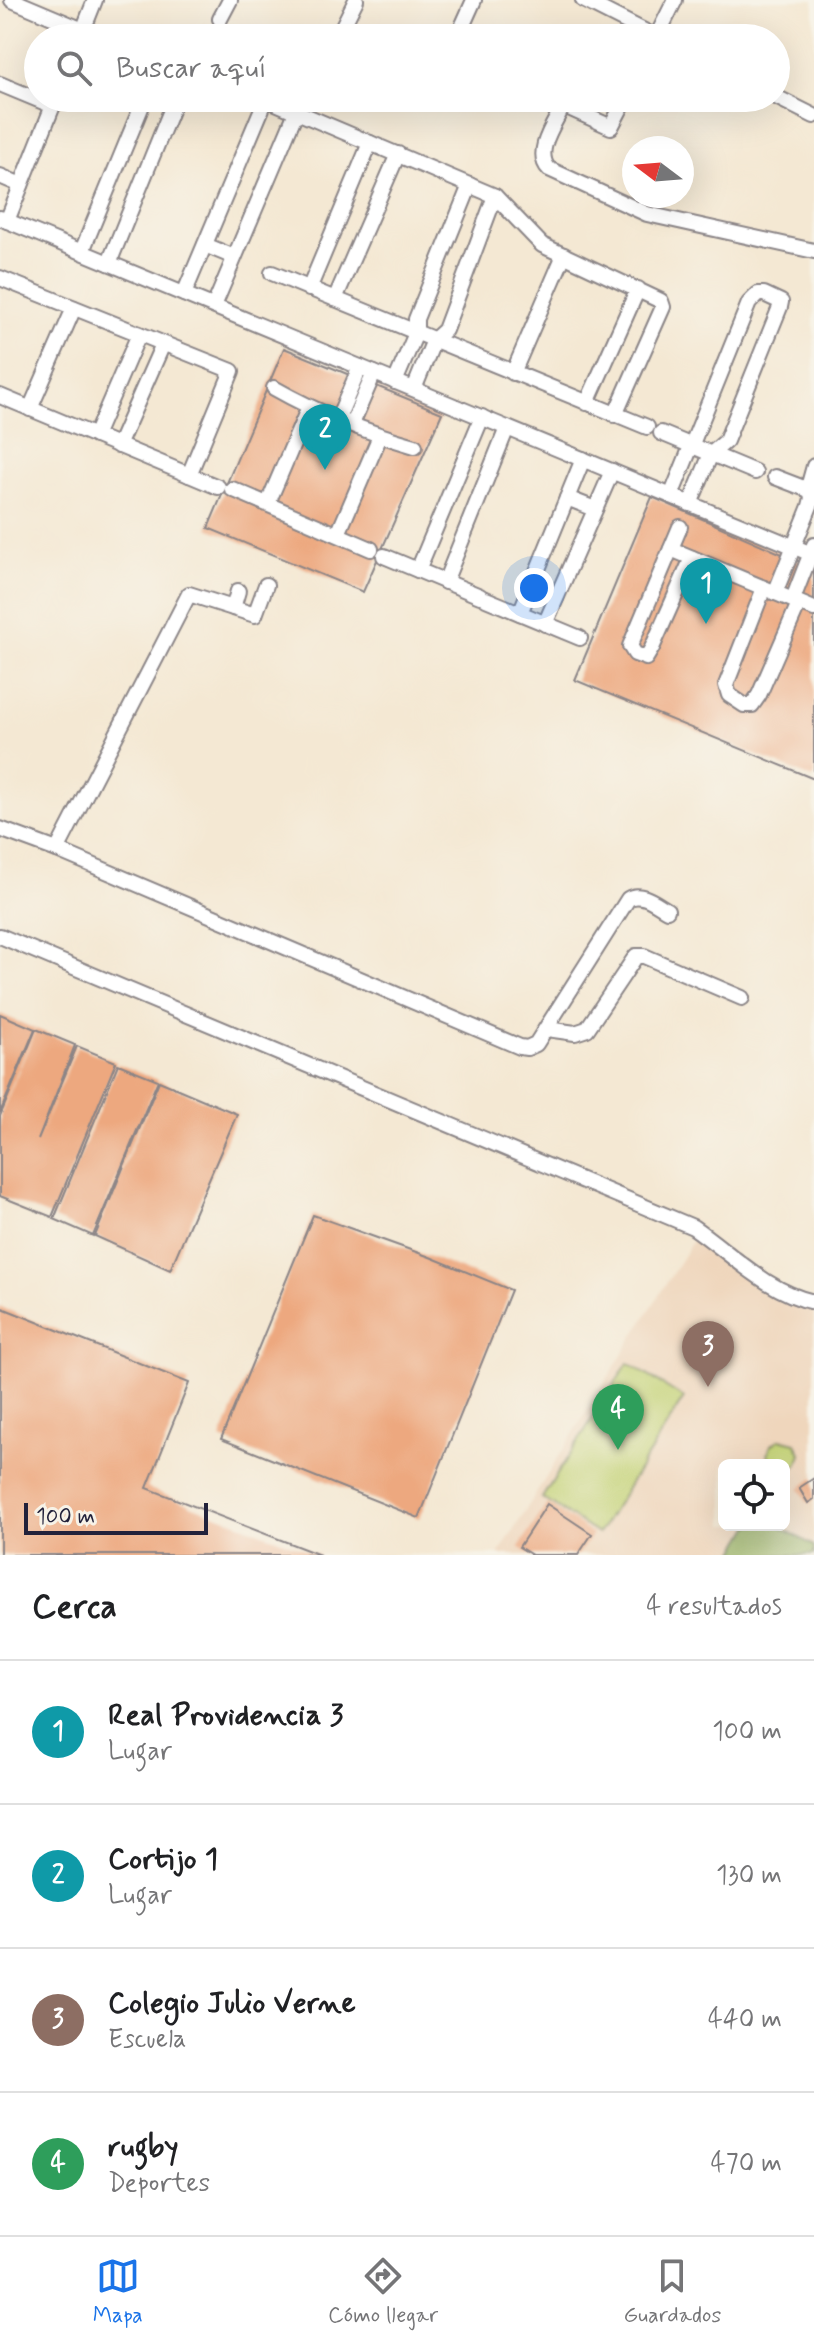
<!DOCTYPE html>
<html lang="es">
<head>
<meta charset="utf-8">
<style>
  body { margin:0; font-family:Mynerve,sans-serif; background:#f2f2f2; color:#202124 }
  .controls { position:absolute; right:24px; bottom:24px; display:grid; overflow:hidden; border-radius:12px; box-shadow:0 8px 32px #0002 }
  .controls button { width:72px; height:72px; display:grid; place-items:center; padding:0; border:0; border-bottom:2px solid #e0e0e0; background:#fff; color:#202124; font:40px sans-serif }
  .compass { position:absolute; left:622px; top:136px; width:72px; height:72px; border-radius:50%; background:#fff; box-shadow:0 8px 32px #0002; rotate:286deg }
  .scale { position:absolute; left:24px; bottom:20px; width:184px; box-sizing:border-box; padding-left:8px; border:4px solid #22223b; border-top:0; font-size:22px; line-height:28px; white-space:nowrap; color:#22223b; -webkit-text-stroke:6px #f7f3e8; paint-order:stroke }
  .you { position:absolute; left:534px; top:588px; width:28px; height:28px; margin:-20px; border:6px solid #fff; border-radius:50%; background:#1a73e8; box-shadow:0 0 0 12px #1a73e833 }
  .badge { display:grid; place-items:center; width:52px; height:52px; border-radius:50%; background:#1a73e8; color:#fff; font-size:26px; font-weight:700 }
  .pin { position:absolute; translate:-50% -66px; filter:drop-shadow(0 2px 4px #0008) }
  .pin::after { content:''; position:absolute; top:42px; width:28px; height:24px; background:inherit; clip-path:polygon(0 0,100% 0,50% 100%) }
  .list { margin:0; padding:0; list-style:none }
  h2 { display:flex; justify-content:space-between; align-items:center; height:104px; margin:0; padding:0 32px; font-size:34px }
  h2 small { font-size:26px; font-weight:400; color:#757577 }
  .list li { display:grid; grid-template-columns:52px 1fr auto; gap:24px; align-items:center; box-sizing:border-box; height:144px; padding:0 32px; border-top:2px solid #e0e0e0 }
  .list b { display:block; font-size:30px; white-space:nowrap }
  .list p { margin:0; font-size:26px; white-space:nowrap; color:#757577 }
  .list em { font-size:26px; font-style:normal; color:#757577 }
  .icon { flex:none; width:44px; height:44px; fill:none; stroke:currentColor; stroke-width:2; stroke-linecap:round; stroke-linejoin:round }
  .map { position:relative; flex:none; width:814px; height:1555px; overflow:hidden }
  .search { position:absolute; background:#fff; box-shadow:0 8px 32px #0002; left:24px; right:24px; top:24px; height:88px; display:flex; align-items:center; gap:20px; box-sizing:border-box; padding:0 28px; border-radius:44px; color:#757577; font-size:30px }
  .sheet { height:680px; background:#fff }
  nav { display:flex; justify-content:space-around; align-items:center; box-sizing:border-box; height:112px; border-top:2px solid #e0e0e0; background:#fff; font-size:22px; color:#757577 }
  nav a { display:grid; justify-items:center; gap:4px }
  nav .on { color:#1a73e8 }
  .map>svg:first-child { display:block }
  .built { fill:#efd6bc; fill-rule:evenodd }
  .green { fill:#c3d275; stroke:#727a58; stroke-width:2 }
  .forest { fill:#9ab466; stroke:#5e6b50; stroke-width:2 }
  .building { fill:#eda87f }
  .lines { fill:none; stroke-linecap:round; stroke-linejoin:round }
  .street-casing { stroke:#8b8587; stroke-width:18 }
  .street { stroke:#fff; stroke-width:14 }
</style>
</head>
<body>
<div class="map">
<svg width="814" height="1555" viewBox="0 0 814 1555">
  <rect width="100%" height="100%" fill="#f7f3e8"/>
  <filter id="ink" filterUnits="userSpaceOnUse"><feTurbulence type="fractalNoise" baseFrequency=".0125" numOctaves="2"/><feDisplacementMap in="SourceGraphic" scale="16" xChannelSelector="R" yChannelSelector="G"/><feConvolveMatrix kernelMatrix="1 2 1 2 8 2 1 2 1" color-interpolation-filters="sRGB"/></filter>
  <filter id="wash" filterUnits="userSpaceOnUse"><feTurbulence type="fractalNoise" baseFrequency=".006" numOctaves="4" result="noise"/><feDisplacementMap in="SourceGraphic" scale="32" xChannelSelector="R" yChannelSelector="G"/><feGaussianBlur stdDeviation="1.8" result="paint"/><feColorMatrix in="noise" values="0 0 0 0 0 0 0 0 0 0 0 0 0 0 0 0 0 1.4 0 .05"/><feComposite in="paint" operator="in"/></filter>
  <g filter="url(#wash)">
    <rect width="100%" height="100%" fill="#f4e8d3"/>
    <path class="built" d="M695,1237L786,1302L814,1309V1555H498ZM724,1465H784V1525H724Z"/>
    <g class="green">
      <polygon points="628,1363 684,1398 598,1534 542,1498"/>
      <polygon points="780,1439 796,1443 801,1453 798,1464 791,1470 784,1472 784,1465 771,1465 768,1454 771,1445"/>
    </g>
    <polygon class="forest" points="751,1525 777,1525 814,1546 814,1555 733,1555"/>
    <g id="blocks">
      <g class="building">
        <polygon points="284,348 442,413 363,592 208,528"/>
        <polygon points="652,497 814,568 814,779 575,680"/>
        <polygon points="0,1014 35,1029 0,1113"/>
        <polygon points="36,1029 75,1045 38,1140 77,1046 116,1062 52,1217 0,1196 0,1116"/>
        <polygon points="118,1064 158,1080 93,1236 54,1219"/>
        <polygon points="159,1081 237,1114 170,1270 95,1236"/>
        <polygon points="313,1215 430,1257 511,1290 419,1518 221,1439"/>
        <polygon points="0,1307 189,1383 147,1488 320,1555 0,1555"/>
        <polygon points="814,1478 814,1499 808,1503 799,1488"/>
        <polygon points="547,1504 592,1534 578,1555 532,1555 519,1547"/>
      </g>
    </g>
  </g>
  <g filter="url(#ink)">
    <use href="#blocks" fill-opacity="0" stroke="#8b8587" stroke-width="2"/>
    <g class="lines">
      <g class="street-casing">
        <g id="street">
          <polyline points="12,0 83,30"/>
          <polyline points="583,0 658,38"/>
          <polyline points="220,19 230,0"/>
          <polyline points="80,38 95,0"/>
          <polyline points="337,38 356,0"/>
          <polyline points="457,38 474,0"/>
          <polyline points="656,38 675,0"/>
          <polyline points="0,84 53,106"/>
          <polyline points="776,97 814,116"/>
          <polyline points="264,98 495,196 542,245 661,301 663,307 615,415"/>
          <polyline points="547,98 611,127 626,98"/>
          <path d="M563,106C555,123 533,152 549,169L647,214L814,251"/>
          <polyline points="0,176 21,185"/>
          <polyline points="0,218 814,555"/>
          <polyline points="7,221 56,98"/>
          <polyline points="205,245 234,257"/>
          <polyline points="82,251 145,98"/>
          <polyline points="109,263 176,98"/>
          <polyline points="272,273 647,427"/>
          <polyline points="0,278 232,371 189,475"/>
          <polyline points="309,289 370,143"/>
          <polyline points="184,294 266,99"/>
          <polyline points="335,299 398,154"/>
          <polyline points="214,306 296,112"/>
          <polyline points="513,373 564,255"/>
          <polyline points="395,382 416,333 416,319 470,185"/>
          <path d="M274,388C318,413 366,432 415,446"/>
          <polyline points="414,389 434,340 445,330 495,196"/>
          <polyline points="0,396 218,487"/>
          <polyline points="587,403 638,289"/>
          <polyline points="30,409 74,308"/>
          <polyline points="338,418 360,367"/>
          <polyline points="352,424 374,373"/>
          <polyline points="661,433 755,472"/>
          <polyline points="95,436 139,334"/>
          <polyline points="118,446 163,344"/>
          <polyline points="775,477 814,492"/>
          <polyline points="232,489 371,549"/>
          <polyline points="671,496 749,303 758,294 764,294 781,302 780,307 726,441 711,454 690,504"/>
          <polyline points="567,498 595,509"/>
          <polyline points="268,503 309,407"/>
          <polyline points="680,527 630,646 635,654 646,658 652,648 692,558"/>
          <polyline points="338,534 380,436"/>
          <polyline points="671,549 814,609"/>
          <polyline points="384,556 480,596"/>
          <polyline points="418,570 482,417"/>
          <polyline points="445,582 507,428"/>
          <polyline points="764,588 726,685 729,695 744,705 752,705 759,695 799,603"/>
          <polyline points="775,593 810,506 812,498 809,484 814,466"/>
          <polyline points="486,599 580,638"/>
          <polyline points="793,599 814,545"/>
          <polyline points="233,608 238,591"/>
          <polyline points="520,613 583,459"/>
          <polyline points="545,624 612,471"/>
          <path d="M0,829L57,850L520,1047L527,1048L536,1044L628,899C641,891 655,903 667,910"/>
          <polyline points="57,850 189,594 255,615 266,585"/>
          <path d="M0,936L693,1227C731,1253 767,1292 814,1302"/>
          <polyline points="547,1029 575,1033 587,1029 636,956 644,956 742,998"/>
        </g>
      </g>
      <use href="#street" class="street"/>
    </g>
  </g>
</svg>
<div class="controls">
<button><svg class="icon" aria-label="locate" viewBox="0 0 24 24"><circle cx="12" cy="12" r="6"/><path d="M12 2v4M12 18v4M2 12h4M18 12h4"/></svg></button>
</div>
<svg class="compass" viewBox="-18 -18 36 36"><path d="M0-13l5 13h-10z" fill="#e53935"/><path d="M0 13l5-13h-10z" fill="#757577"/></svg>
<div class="scale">100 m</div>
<div class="you"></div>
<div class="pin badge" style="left:706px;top:624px;background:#0f9aa8">1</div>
<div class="pin badge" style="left:325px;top:470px;background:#0f9aa8">2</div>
<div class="pin badge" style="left:708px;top:1387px;background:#8d6e63">3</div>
<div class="pin badge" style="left:618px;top:1450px;background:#2e9e5b">4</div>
<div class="search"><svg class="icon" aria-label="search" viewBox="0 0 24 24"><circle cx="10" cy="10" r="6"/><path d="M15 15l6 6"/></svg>Buscar aquí</div>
</div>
<section class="sheet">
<h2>Cerca<small>4 resultados</small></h2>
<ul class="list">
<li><span class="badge" style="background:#0f9aa8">1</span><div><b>Real Providencia 3</b><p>Lugar</p></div><em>100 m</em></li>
<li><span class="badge" style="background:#0f9aa8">2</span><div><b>Cortijo 1</b><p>Lugar</p></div><em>130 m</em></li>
<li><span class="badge" style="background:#8d6e63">3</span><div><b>Colegio Julio Verne</b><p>Escuela</p></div><em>440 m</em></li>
<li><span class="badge" style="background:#2e9e5b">4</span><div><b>rugby</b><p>Deportes</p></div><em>470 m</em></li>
</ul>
</section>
<nav>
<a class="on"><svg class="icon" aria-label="map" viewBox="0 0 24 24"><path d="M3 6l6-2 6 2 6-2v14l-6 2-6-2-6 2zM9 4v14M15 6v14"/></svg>Mapa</a>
<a><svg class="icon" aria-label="directions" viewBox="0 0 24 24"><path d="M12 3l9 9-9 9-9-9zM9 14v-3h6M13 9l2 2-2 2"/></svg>Cómo llegar</a>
<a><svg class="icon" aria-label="saved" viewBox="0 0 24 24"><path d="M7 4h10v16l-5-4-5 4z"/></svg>Guardados</a>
</nav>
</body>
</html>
